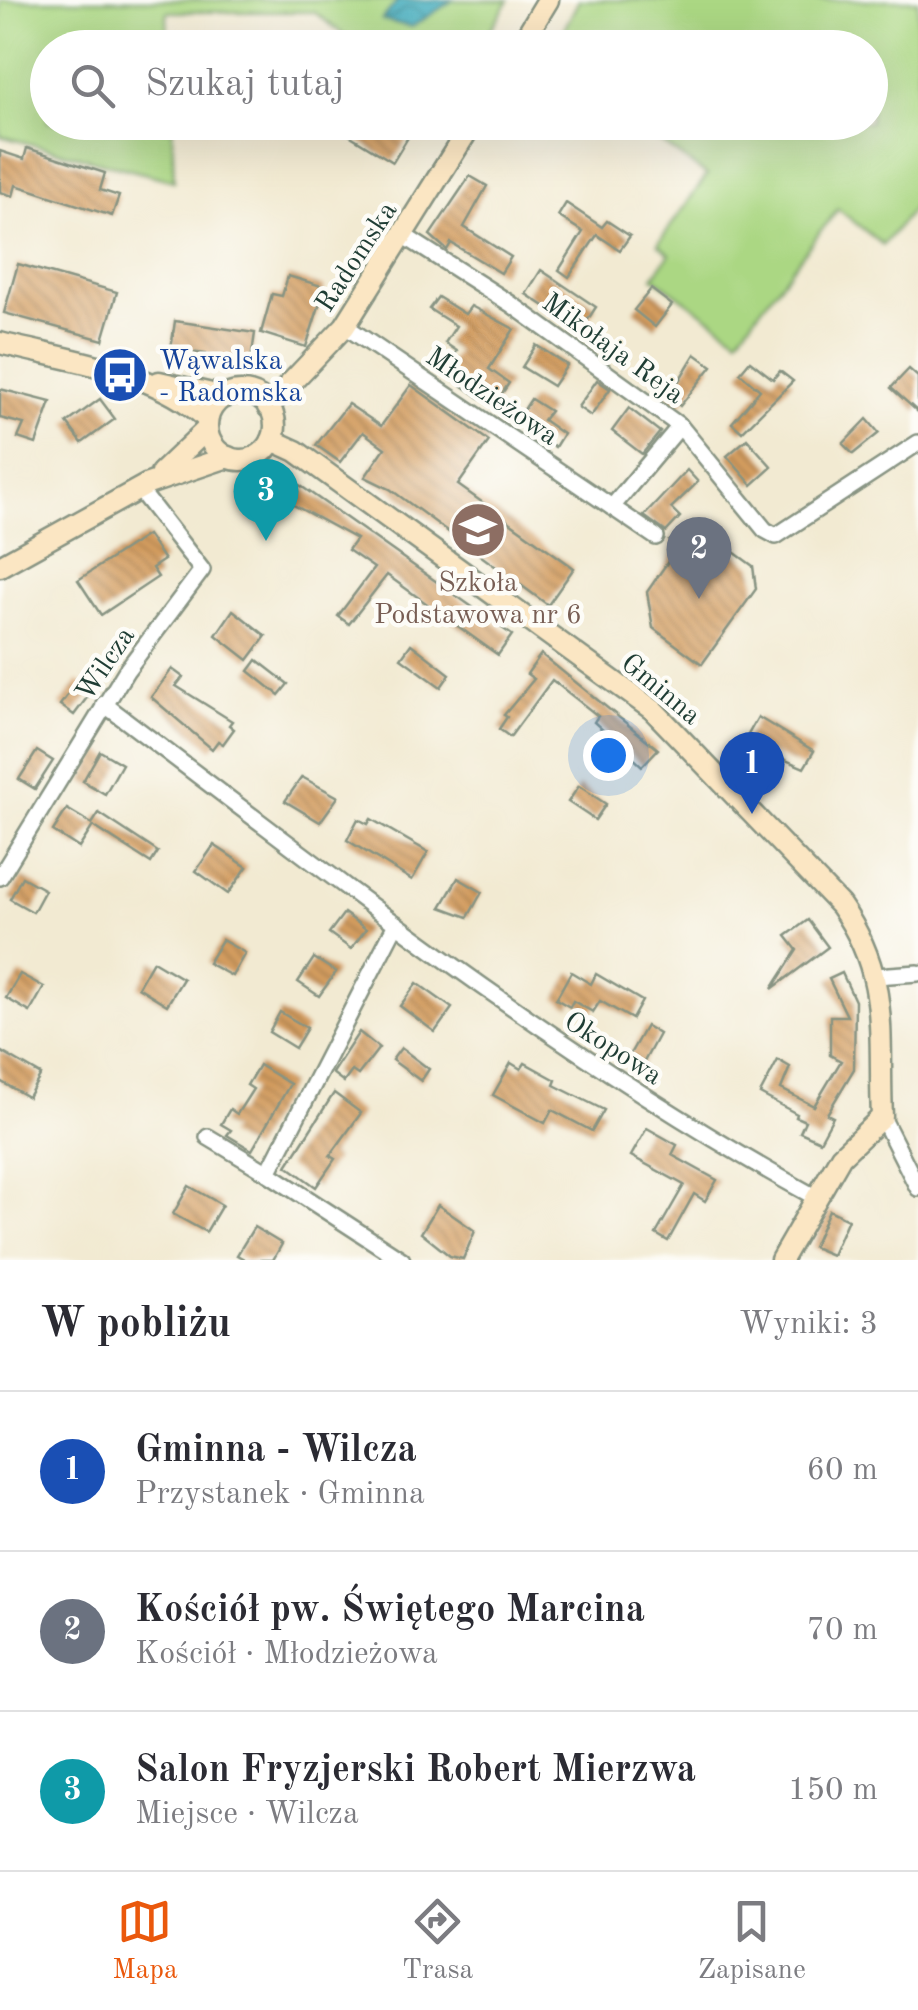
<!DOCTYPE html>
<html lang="pl">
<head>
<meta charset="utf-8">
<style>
  body { margin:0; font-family:"Old Standard TT",serif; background:#f2f2f3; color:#2b2b33 }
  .you { position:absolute; left:608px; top:755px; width:35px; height:35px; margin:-25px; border:8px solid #fff; border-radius:50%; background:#1a73e8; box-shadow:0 0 0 15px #1a73e833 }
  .badge { display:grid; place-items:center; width:65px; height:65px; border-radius:50%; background:#ea580c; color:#fff; font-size:32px; font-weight:700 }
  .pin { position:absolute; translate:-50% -82px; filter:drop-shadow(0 2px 5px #0008) }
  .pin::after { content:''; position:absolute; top:52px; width:35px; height:30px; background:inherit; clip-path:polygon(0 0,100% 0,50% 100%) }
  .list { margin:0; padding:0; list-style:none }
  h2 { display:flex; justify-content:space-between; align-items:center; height:130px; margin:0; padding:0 40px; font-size:42px }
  h2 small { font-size:32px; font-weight:400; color:#7c7c81 }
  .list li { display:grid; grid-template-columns:65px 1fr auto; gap:30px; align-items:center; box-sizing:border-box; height:160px; padding:0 40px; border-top:2px solid #e1e1e2 }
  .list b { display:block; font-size:38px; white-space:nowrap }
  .list p { margin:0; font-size:32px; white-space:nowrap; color:#7c7c81 }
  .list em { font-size:32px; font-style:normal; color:#7c7c81 }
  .icon { flex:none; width:55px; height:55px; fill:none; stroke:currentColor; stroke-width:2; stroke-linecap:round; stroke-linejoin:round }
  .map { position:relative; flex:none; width:918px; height:1260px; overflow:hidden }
  .search { position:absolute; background:#fff; box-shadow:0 10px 40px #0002; left:30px; right:30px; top:30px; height:110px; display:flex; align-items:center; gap:25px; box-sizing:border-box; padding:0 35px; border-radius:55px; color:#7c7c81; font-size:38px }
  .sheet { height:610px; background:#fff }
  nav { display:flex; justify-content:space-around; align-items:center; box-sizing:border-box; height:140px; border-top:2px solid #e1e1e2; background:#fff; font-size:28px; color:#7c7c81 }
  nav a { display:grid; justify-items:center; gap:5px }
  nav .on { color:#ea580c }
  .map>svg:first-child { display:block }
  .green { fill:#abd783; stroke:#658a5c; stroke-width:2.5 }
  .water { fill:url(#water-waves); stroke:#2f7478; stroke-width:2.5 }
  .building { fill:url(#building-back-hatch) }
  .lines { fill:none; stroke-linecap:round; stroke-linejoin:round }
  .street-casing { stroke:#889483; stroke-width:20 }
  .secondary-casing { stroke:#889483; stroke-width:25 }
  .street { stroke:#fff; stroke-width:15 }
  .secondary { stroke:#fbe6c3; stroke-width:20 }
  .labels { text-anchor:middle; stroke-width:9; stroke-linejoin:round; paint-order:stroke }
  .street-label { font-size:28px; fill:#1f3d34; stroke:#fdfcf7 }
  .transit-label { font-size:28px; fill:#164399; stroke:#fdfcf7; text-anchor:start }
  .education-label { font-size:28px; fill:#785e54; stroke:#fdfcf7 }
</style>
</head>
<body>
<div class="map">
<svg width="918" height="1260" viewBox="0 0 918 1260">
  <defs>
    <pattern id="water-waves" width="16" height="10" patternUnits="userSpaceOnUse" patternTransform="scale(2.5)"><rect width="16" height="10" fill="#3facbd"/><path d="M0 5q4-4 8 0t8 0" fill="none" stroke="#348d9a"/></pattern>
    <pattern id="building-back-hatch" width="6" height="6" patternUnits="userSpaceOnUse" patternTransform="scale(2.5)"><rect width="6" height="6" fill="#d39c5f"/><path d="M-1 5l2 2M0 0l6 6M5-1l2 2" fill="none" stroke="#ab804f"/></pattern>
  </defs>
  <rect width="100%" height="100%" fill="#fdfcf7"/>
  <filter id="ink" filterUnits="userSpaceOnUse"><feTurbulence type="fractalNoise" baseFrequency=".01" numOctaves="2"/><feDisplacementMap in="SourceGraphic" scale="20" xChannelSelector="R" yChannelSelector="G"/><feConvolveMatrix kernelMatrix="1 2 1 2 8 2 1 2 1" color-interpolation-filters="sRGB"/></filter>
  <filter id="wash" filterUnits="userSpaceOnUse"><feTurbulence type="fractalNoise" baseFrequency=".0048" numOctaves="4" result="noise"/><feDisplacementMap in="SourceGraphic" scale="40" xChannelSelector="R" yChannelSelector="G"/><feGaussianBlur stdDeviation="2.25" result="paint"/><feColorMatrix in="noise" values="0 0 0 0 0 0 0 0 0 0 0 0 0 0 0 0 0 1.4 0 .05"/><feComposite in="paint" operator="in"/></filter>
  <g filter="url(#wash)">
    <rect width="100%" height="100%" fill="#f2ead2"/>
    <g class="green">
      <polygon points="0,0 509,0 480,47 360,47 314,12 167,12 168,47 48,48 48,122 172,123 174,181 0,136"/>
      <polygon points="579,0 918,0 918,202 883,245 838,209 738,338 653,277 670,254 658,244 707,175 633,123 870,122 870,48 555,47"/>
    </g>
    <polygon class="water" points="398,0 453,0 412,27 382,20"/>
    <g id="blocks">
      <g class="building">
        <polygon points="328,122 403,122 413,129 393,162"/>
        <polygon points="27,148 105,173 100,190 119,196 112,216 16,185 13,196 0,192 0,151 24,159"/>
        <polygon points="470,176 487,186 464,227 511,257 501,273 451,243 447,250 430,235"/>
        <polygon points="566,203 602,227 607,221 630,236 620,250 597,235 569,277 559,270 583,232 558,216"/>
        <polygon points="18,264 117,292 103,340 4,313"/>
        <polygon points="541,270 596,307 581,330 526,294"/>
        <polygon points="288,276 325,287 306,347 261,333 272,294 282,296"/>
        <polygon points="651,289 672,305 655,327 634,310"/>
        <polygon points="438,297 465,314 471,306 514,329 489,369 509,383 493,407 443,372 457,351 445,343 456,326 429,309"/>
        <polygon points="175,321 255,333 251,361 171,349"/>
        <polygon points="536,345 567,365 553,386 522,367"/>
        <polygon points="695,354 712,366 680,406 669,397"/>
        <polygon points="750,361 773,379 780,371 793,381 742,432 732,423 760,390 740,373"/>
        <polygon points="909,369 918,377 918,412 891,388"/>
        <polygon points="597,380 610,389 591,416 578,407"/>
        <polygon points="411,385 489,441 458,485 574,568 548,605 390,489 365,477 385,448 363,432 340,462 316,445 348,404 381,426"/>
        <polygon points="0,389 51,402 36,444 18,438 24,424 0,418"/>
        <polygon points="100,399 115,419 82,443 67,423"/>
        <polygon points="531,399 550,411 543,420 563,434 555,447 516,422"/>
        <polygon points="629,408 660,432 642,454 612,431"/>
        <polygon points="867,419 879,433 853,454 843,444"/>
        <polygon points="747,439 772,467 752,485 727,456"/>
        <polygon points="687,470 698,482 671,508 680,517 666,532 644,516"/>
        <polygon points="291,479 512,635 498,655 387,575 349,624 338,616 374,568 348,550 356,539 279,497"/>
        <polygon points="709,534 753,566 756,589 702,664 653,628 647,592 678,547 670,541"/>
        <polygon points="147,535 164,560 152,568 158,577 101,615 78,580"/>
        <polygon points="233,610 266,636 248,660 216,635"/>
        <polygon points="411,644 450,674 441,687 401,658"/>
        <polygon points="541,654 658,749 642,766 594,722 598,716 552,680 510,737 499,729 507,717 504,715 534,679 527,674"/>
        <polygon points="257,660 288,684 279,695 249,671"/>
        <polygon points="172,669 183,677 176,686 232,721 229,725 234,729 223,744 218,741 212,749 151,697"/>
        <polygon points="78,681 92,691 74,715 60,705"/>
        <polygon points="758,717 814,751 804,768 744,742"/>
        <polygon points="37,751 53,761 35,789 19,779"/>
        <polygon points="100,751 122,764 105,794 83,781"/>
        <polygon points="302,777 338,797 320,822 285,801"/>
        <polygon points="579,786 606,804 595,820 568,802"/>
        <polygon points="67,809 92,824 99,813 158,852 151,863 93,826 79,848 53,831"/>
        <polygon points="358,819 368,824 371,819 428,852 412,880 347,840"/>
        <polygon points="214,845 247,867 228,894 196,871"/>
        <polygon points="22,877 45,890 33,912 10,899"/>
        <polygon points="458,878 482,892 468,917 441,907"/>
        <polygon points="344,913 366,929 351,949 329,933"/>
        <polygon points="808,920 828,947 772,989 797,950 786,936"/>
        <polygon points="222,940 245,953 232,976 208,963"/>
        <polygon points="314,958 336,972 319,996 298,982"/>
        <polygon points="153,961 183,979 167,1005 138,987"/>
        <polygon points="571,972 591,984 596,974 642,1001 632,1019 600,1001 593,1012 573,1001 570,1007 556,999"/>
        <polygon points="842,973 855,1001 854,1069 827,1114 833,1117 820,1141 800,1132 805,1121 796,1117 797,1114 760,1094 778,1060 790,1067 781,1089 814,1106 841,1061 830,1055 830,1016 847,1016 829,979"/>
        <polygon points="20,974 44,987 30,1012 6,998"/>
        <polygon points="417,983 452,1008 435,1032 400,1006"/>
        <polygon points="280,1012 307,1028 295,1048 269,1032"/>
        <polygon points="646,1026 659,1034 640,1069 626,1061"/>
        <polygon points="359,1032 379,1048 358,1075 352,1071 344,1082 332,1073"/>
        <polygon points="401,1048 429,1069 421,1081 392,1060"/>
        <polygon points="0,1051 41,1075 28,1097 0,1081"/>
        <polygon points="511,1063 521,1069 525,1063 556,1080 554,1085 604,1110 592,1131 552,1110 545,1123 493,1095"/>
        <polygon points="259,1065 290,1084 252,1150 227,1135 231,1130 221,1124 230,1109 237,1114 253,1089 247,1085"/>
        <polygon points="334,1093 361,1113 330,1156 335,1159 316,1187 287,1166"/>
        <polygon points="647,1128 677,1145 672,1155 717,1180 705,1201 694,1194 668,1241 656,1234 684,1185 631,1156"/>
        <polygon points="189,1186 222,1205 206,1232 173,1214"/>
        <polygon points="438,1205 475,1231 463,1259 450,1256 421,1233"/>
        <polygon points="829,1210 848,1219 832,1255 813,1247"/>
        <polygon points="254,1227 282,1244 273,1260 246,1260 237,1255"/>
      </g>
    </g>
  </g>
  <g filter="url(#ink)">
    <use href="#blocks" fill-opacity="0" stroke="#889483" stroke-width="2.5"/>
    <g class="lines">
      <g class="street-casing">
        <g id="street">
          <polyline points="403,235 511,304 680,426 765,530 776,536 918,443"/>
          <polyline points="345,326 656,537"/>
          <polyline points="612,507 680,426"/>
          <path d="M104,704C335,878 561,1058 815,1197"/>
          <polyline points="0,877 126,671 202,570 139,489"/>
          <polyline points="396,924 268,1173 402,1260"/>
          <polyline points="876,976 918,973"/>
          <polyline points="882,1117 918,1188"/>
          <polyline points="208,1137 268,1173"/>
        </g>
      </g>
      <g class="secondary-casing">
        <g id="secondary">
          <polyline points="519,48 548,0"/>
          <path d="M0,343C66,360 156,370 207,419"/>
          <polyline points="159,382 225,397"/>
          <circle cx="241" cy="426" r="34"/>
          <polyline points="268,407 345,326 473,122"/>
          <path d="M272,440L296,451L653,710L840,905C891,977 878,1034 882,1117L841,1156L781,1260"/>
          <polyline points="161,473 207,429"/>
          <polyline points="0,566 148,484 228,457"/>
        </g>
      </g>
      <use href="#street" class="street"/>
      <use href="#secondary" class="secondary"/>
    </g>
  </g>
  <defs>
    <g id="bus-disc" transform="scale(2.875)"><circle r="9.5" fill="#1a4fb4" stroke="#fdfcf7"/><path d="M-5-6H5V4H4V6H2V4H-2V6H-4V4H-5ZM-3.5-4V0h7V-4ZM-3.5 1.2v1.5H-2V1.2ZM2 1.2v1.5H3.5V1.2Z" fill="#fff"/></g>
    <g id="school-disc" transform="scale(2.875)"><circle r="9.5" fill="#8d6e63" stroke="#fdfcf7"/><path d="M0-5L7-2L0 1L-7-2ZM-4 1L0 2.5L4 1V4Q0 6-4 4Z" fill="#fff"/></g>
  </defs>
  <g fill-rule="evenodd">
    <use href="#bus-disc" x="120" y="375"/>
    <use href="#school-disc" x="478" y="530"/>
  </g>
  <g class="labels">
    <g class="street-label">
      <text transform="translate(355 256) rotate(-57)" y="10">Radomska</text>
      <text transform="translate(614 347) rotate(36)" y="10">Mikołaja Reja</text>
      <text transform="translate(493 395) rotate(34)" y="10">Młodzieżowa</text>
      <text transform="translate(104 663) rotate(-56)" y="10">Wilcza</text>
      <text transform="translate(662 688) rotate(40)" y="10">Gminna</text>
      <text transform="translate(614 1047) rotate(33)" y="10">Okopowa</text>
    </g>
    <g class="transit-label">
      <text x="159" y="369">Wąwalska<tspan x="159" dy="32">- Radomska</tspan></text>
    </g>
    <g class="education-label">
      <text x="478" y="591">Szkoła<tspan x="478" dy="32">Podstawowa nr 6</tspan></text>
    </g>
  </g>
</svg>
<div class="you"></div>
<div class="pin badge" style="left:752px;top:814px;background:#1a4fb4">1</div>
<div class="pin badge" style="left:699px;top:599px;background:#6b7280">2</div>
<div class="pin badge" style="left:266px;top:541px;background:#0f9aa8">3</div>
<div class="search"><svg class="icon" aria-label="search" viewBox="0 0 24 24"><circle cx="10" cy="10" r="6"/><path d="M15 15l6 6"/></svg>Szukaj tutaj</div>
</div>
<section class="sheet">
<h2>W pobliżu<small>Wyniki: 3</small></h2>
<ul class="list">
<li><span class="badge" style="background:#1a4fb4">1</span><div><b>Gminna - Wilcza</b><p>Przystanek · Gminna</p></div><em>60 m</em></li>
<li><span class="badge" style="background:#6b7280">2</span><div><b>Kościół pw. Świętego Marcina</b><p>Kościół · Młodzieżowa</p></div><em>70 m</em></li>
<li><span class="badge" style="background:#0f9aa8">3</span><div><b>Salon Fryzjerski Robert Mierzwa</b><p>Miejsce · Wilcza</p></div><em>150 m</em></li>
</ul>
</section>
<nav>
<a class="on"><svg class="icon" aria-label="map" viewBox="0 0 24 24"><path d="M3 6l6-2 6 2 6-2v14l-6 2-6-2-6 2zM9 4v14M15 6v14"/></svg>Mapa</a>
<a><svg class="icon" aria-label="directions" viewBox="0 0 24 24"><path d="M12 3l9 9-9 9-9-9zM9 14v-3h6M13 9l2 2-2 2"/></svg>Trasa</a>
<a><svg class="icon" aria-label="saved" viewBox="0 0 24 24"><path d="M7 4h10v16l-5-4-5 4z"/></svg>Zapisane</a>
</nav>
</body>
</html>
